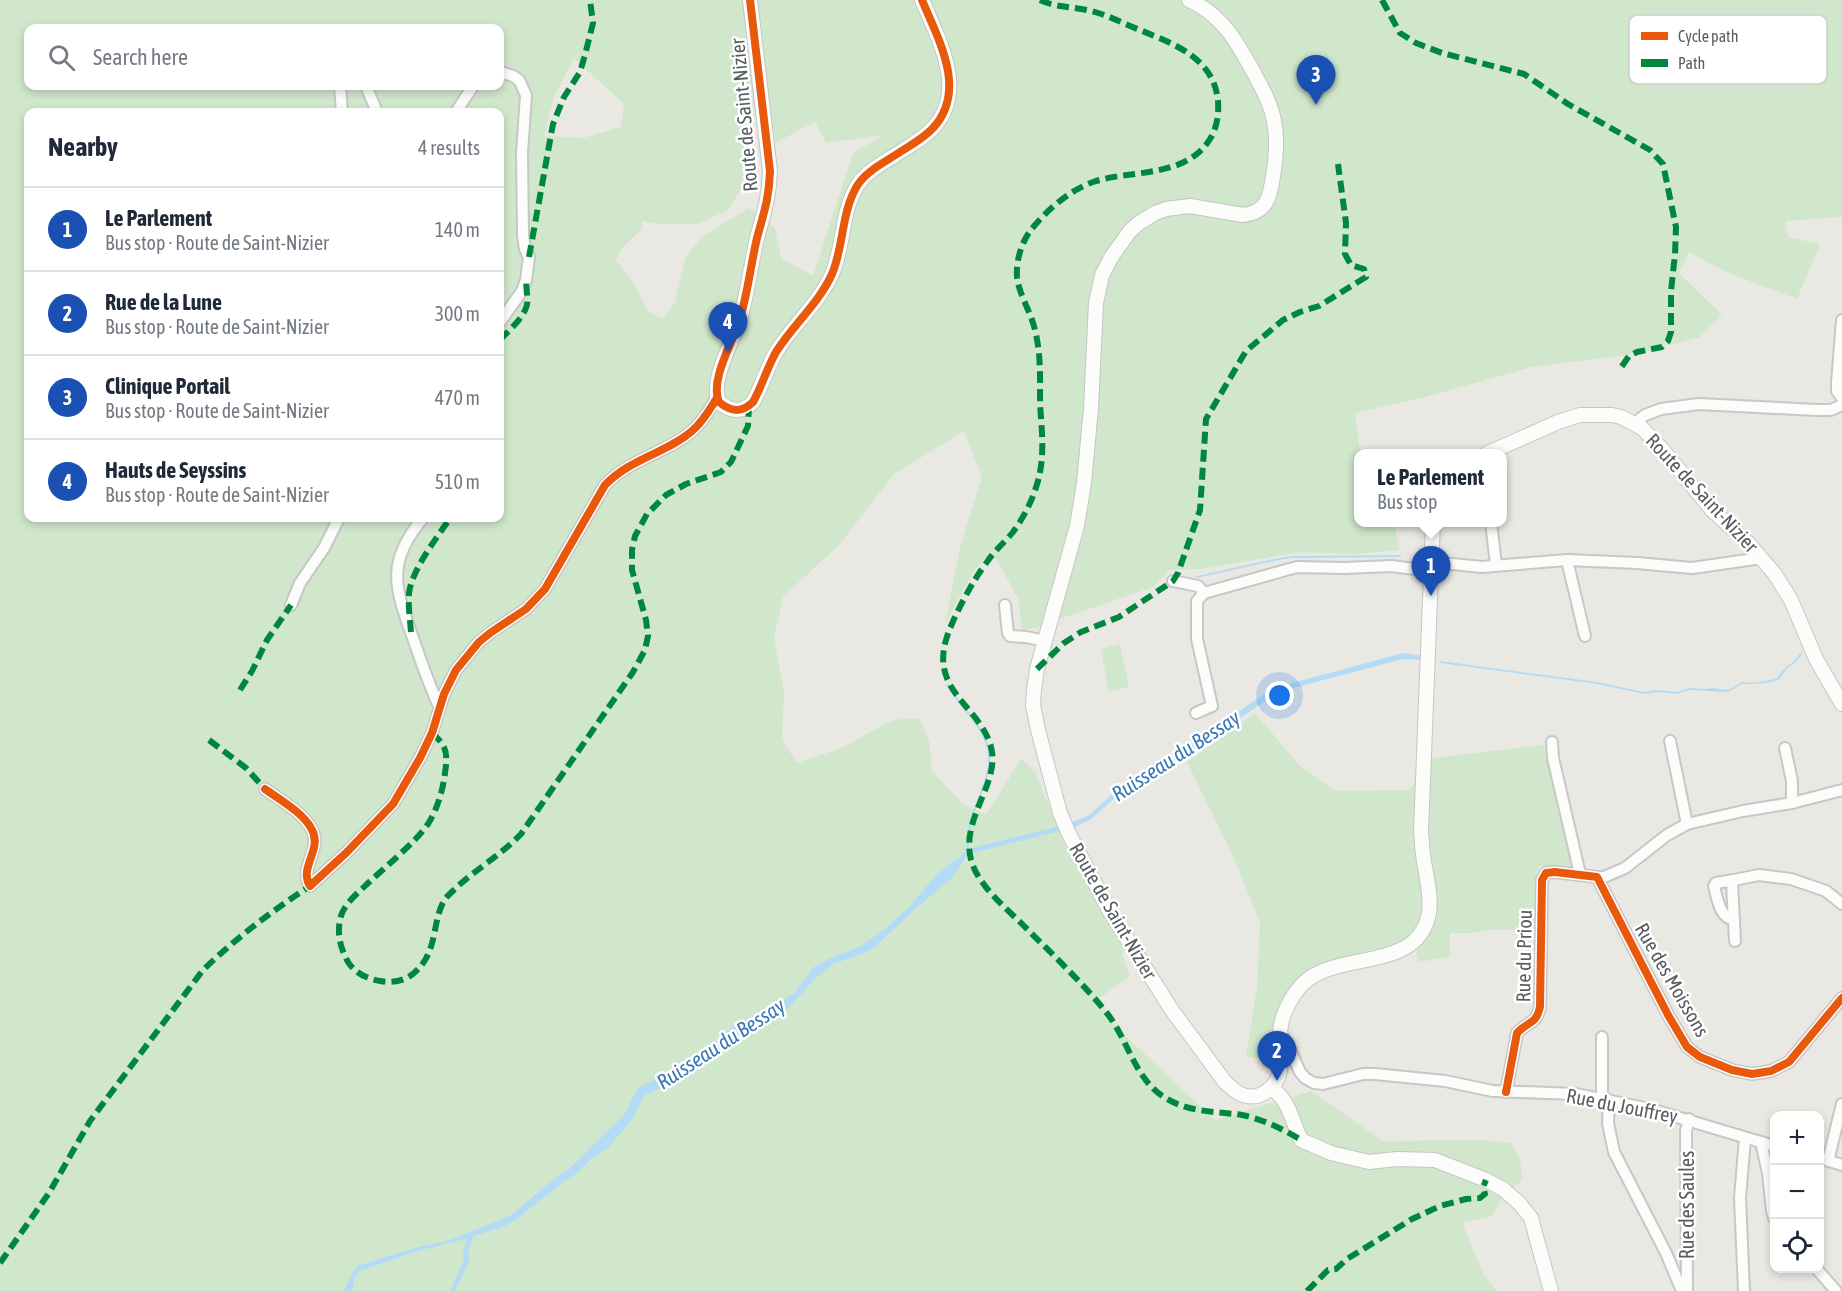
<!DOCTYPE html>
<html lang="en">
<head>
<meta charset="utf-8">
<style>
  body { margin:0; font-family:"Asap Condensed",sans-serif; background:#f2f2f3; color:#1f2937 }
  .controls { position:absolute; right:18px; bottom:18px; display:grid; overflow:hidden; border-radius:12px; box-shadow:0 3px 9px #0003 }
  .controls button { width:54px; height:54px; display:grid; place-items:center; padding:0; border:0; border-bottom:2px solid #e0e1e3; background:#fff; color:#1f2937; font:30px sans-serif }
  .you { position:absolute; left:1280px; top:696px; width:21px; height:21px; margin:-15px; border:4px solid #fff; border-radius:50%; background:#1a73e8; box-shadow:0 0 0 9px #1a73e833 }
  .badge { display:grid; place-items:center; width:39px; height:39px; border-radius:50%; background:#111827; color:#fff; font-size:20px; font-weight:700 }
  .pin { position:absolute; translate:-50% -50px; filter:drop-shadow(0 2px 3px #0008) }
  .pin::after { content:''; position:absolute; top:32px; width:21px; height:18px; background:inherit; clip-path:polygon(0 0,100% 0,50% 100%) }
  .popup { position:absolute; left:1354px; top:449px; width:153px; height:78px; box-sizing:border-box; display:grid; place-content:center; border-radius:12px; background:#fff; filter:drop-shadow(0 2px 4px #0005); font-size:20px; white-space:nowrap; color:#747a83 }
  .popup b { font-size:22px; color:#1f2937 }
  .popup::after { content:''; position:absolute; left:50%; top:100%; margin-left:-12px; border:12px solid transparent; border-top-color:#fff }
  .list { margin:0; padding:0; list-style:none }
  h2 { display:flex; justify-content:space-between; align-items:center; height:78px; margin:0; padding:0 24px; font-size:26px }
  h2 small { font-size:20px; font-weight:400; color:#747a83 }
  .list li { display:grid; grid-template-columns:39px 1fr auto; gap:18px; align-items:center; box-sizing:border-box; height:84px; padding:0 24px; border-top:2px solid #e0e1e3 }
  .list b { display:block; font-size:22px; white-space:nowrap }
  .list p { margin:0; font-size:20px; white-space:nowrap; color:#747a83 }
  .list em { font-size:20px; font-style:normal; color:#747a83 }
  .icon { flex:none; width:33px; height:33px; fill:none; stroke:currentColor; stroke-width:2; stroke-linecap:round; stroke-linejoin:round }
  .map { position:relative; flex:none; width:1842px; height:1291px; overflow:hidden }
  .search { position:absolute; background:#fff; box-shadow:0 3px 9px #0003; left:24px; top:24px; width:480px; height:66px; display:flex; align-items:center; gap:15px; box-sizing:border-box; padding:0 21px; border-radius:12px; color:#747a83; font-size:22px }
  .panel { position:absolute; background:#fff; box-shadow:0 3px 9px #0003; left:24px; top:108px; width:480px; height:414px; border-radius:12px }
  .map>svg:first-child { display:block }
  .green { fill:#d0e7cc; fill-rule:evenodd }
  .water { fill:#b4dbf6 }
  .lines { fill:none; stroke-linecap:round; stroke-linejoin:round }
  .stream { stroke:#b4dbf6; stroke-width:2 }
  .street-casing { stroke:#c7c7c7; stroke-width:14 }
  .secondary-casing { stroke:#c5c6c5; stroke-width:16 }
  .street { stroke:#fcfcfb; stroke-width:10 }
  .secondary { stroke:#fcfcfb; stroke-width:14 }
  .quiet { stroke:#00873e; stroke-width:6; stroke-dasharray:12 6; stroke-linecap:butt }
  .cycleway-casing { stroke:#fff; stroke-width:11 }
  .cycleway { stroke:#e8590c; stroke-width:8 }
  .labels { text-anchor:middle; stroke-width:5; stroke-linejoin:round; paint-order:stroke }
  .street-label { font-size:20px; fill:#585d62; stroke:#fff }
  .water-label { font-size:21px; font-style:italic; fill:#3577b7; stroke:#fff }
  .key { fill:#fff; stroke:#cdced0; stroke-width:1.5 }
  .key-label { font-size:16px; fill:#585d62 }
</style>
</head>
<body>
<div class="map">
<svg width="1842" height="1291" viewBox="0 0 1842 1291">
  <rect width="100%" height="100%" fill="#eae8e2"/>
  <g class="green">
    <path d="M0,0H1842V217L1785,221L1788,237L1820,244L1797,299L1726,272L1689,252L1679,273L1722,315L1700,337L1636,354L1532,367L1425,397L1355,413L1360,453L1359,522L1395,523L1399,550L1354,554L1301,552L1202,569L1169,570L1153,587L1022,632L1018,598L991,550L972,574L945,624L960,547L982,477L964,431L894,474L839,545L783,597L774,638L784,692L782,740L797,763C815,756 834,752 851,743C874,731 892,715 920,719L929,741L932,771L964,805L986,815L1021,759L1035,771L1063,842L1124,946L1122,954L1130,976L1098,999L1119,1030L1215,1120L1311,1091L1383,1141L1479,1140L1511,1143L1520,1160L1522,1177L1518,1184L1506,1191L1492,1216L1462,1223L1484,1275L1496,1291H0ZM28,28H500V86H28ZM574,58L624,104L621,127L583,138L544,136L554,97ZM756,98L773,144L815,122L826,143L884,135L853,153L813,276L781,258L775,228L749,208L702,237L685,258L675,303L662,319L648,311L635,285L616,260L622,248L642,229V221L656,224H697L727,211L740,191ZM28,112H500V518H28Z"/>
    <polygon points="1120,644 1129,687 1109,692 1101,649"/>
    <path d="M1255,713L1299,765L1336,791L1409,790L1433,758L1543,745C1556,786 1565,826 1571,868L1539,866L1536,930H1489L1472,933H1450V957L1419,962L1416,953L1420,946L1369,950L1318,967L1291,987L1279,1008L1271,1059L1246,1056L1257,987L1260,923L1234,858L1187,762Z"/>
  </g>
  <g class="water">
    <path d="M1802,651C1802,659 1795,662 1788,668C1784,671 1783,676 1779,679C1772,684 1749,684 1741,684L1732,690L1727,692L1689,690L1676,694L1657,692L1644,694L1598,684L1440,663V661L1597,682L1644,692L1656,690L1677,692L1689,688L1704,689L1714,688L1726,690L1731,689L1741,682L1752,683L1776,679L1782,671L1795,660Z"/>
    <polygon points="1403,653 1423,656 1422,660 1403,659 1278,692 1182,758 1117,796 1091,819 1072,829 1070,823 1089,815 1115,792 1140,777 1274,688"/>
    <polygon points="1059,826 1060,831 973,853 973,848"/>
    <polygon points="967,851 968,854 952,878 914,910 874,948 862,954 833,964 815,979 782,1015 746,1029 706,1063 676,1082 645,1095 632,1119 609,1147 590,1160 580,1171 564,1182 515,1220 505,1226 473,1236 468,1251 470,1259 455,1291 450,1291 464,1260 463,1251 467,1240 466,1239 418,1251 360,1271 355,1278 352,1291 344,1291 351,1275 357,1266 422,1246 447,1241 510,1216 550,1182 573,1165 624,1115 638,1088 701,1056 738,1022 767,1011 794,993 814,967 828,959 861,946 886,928 909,907 938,873"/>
  </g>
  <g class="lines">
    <g class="stream">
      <polyline points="1197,577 1273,560 1292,557 1400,556"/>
      <path d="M947,685C958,703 975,718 984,737C1000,770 974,798 969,830C967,837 968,845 967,853"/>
    </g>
    <g class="street-casing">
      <g id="street">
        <polyline points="500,72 513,76 519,80 526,95 522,153 523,235 525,249 529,257 526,280 522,291 500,322"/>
        <polyline points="340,86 342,112"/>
        <polyline points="366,86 377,112"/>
        <polyline points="456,112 473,86"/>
        <polyline points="1842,320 1837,383 1837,391 1842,398"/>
        <polyline points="1635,423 1645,415 1661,409 1699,404 1817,410 1831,410 1842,405"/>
        <path d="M423,518C384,564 396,590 414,641C422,664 429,685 439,706"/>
        <polyline points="1491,522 1496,565"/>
        <polyline points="1567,560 1585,636"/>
        <polyline points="1432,562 1482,567 1567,560 1637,563 1692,568 1762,558"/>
        <polyline points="1173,581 1198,586 1204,593 1297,567 1344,568 1391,566 1431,571"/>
        <polyline points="291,605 300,583 324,548 339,518"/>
        <polyline points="1005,605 1008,633 1010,636 1026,637 1045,641"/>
        <polyline points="1196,713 1212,706 1197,639 1197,601 1204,593"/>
        <polyline points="1670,741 1687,824"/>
        <polyline points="1552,742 1553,758 1580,874"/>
        <polyline points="1785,748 1792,781 1792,803"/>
        <path d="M265,789C280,800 302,812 311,828C324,849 298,867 310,886L346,853L393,804L420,758L432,733L444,694L456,670L479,642L490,633L526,609L545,589L605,485C631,458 667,453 692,431C703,422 710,409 717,398"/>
        <polyline points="1597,877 1604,877 1625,868 1667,835 1687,824 1743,811 1792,803 1842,790"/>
        <path d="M1734,880L1716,883L1714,886C1717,898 1720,919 1734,919"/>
        <polyline points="1735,941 1732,883 1734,880 1759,875 1791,879 1826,891 1842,904"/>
        <polyline points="1280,1036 1285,1039 1300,1072 1305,1078 1314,1083 1323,1084 1363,1074 1375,1074 1445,1081 1493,1091 1576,1094 1650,1109 1774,1146"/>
        <path d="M1506,1092L1517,1033C1528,1021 1536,1025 1540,1007L1542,880L1546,873L1555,872L1597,877L1668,1015L1687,1047L1700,1057L1732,1070L1752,1074L1771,1071L1789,1062L1842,998"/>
        <polyline points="1602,1099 1602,1037"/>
        <polyline points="1609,1100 1608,1123 1614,1152 1666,1253 1682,1291"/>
        <polyline points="1761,1142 1768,1173 1772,1211 1774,1218"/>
        <polyline points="1820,1158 1842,1165"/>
        <polyline points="1828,1161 1842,1104"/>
        <polyline points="1816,1268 1836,1291"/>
        <polyline points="1687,1291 1686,1131 1689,1119"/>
        <polyline points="1744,1291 1740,1198 1745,1138"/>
      </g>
    </g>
    <g class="secondary-casing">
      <g id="secondary">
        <path d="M750,0L770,171C769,199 764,212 757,238C751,264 748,290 741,315C735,339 709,379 719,402C731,412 742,413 753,402C762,386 767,368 776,352C793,325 819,303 832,274C844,246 841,213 857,186C866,171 885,162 900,152C911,145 924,138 933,128C968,90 938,39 922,0"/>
        <path d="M1189,0C1223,15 1238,44 1255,75C1263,90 1271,104 1274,121C1278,140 1276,158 1273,176C1270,198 1267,212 1243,215L1190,206L1166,209L1155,213L1139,223L1130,231L1112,256L1102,275L1096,303L1091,408L1084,483L1077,526L1037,669L1034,690L1033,705L1038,730L1060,813L1069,834L1109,910L1171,1009L1225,1082C1231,1087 1236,1093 1243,1095C1260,1101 1277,1087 1280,1071C1282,1056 1278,1040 1281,1025C1283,1014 1289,1002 1296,992C1327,945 1417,978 1429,913C1432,894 1425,873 1423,854C1422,847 1422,839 1421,832L1433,522"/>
        <polyline points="1486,454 1558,422 1580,415 1612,415 1621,417 1642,428 1662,449 1712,510 1749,544 1774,573 1791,600 1816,659 1842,704"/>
        <path d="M1271,1088C1290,1100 1292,1122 1301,1140L1331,1153L1369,1162L1397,1159L1435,1160L1486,1180L1503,1189L1519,1203L1531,1218L1551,1291"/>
      </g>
    </g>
    <use href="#street" class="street"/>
    <use href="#secondary" class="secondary"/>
    <g class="quiet">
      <path d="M1040,0C1058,8 1069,6 1087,10C1106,14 1122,23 1140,30C1174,44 1214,58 1218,101C1219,114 1217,128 1210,139C1185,179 1131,169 1093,182C1068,191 1046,211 1030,231C1021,244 1016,261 1017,277C1019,295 1031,312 1035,330C1041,354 1040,377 1040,402C1041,423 1044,444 1041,466C1038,489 1027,513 1013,532C1005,542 994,551 987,562C973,580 952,619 946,640C931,692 980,706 991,747C1001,784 958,820 972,863C980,887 1005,907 1023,925C1051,953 1081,981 1106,1012C1128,1039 1134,1078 1164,1097C1188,1113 1216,1111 1242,1115C1262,1119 1283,1129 1301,1140"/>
      <polyline points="1382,0 1400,33 1416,43 1442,53 1524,74 1568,104 1650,150 1663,164 1676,227 1675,254 1671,291 1671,332 1668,341 1662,347 1637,352 1629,356 1620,369"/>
      <polyline points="529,257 553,124 564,97 580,72 585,55 593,23 590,0"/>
      <path d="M500,340C509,330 523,319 527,305C528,297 526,288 526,280"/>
      <path d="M411,632C410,619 408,606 409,593C412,569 437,538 450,518"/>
      <polyline points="1037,669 1064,643 1081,632 1119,617 1173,581 1178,573 1200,510 1206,419 1246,351 1283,320 1300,312 1319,306 1366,277 1364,269 1351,265 1345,254 1346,223 1338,164"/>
      <polyline points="240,690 252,671 267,640 291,605"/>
      <path d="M432,733C447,746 448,753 445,773C443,790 437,810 428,824C414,844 385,867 366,885C357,894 345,903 341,916C337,930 339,943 345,956C350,970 365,979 380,981C392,983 405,981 414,973C439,952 431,922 445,899C449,894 454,890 458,886C478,868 502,854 521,834L633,672L645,650L648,636L646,620L632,570V550L635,536L647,514L666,495L686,484L721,472L731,462L748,426L749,406"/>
      <polyline points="209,740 246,768 265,789"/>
      <path d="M0,1263L49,1193L90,1121L203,970C236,938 272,911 310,886"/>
      <polyline points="1307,1291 1328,1270 1336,1269 1347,1259 1412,1219 1440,1206 1466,1199 1480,1198 1485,1194 1483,1187 1486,1180"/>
    </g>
    <g class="cycleway-casing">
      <g id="cycleway">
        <path d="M750,0L770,171C769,199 764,212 757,238C751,264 748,290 741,315C735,339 709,379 719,402C731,412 742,413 753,402C762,386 767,368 776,352C793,325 819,303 832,274C844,246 841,213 857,186C866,171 885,162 900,152C911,145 924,138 933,128C968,90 938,39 922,0"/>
        <path d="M265,789C280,800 302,812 311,828C324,849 298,867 310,886L346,853L393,804L420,758L432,733L444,694L456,670L479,642L490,633L526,609L545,589L605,485C631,458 667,453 692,431C703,422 710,409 717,398"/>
        <path d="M1506,1092L1517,1033C1528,1021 1536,1025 1540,1007L1542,880L1546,873L1555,872L1597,877L1668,1015L1687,1047L1700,1057L1732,1070L1752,1074L1771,1071L1789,1062L1842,998"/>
      </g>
    </g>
    <use href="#cycleway" class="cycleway"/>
  </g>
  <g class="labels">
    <g class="street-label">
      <text transform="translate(744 115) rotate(-95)" y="7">Route de Saint-Nizier</text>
      <text transform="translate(1702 493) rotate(47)" y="7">Route de Saint-Nizier</text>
      <text transform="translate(1113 911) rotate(60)" y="7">Route de Saint-Nizier</text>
      <text transform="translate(1524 956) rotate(-89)" y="7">Rue du Priou</text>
      <text transform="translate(1672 980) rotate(60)" y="7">Rue des Moissons</text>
      <text transform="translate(1622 1106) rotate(11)" y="7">Rue du Jouffrey</text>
      <text transform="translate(1687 1205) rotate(-90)" y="7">Rue des Saules</text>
    </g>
    <g class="water-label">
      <text transform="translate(1176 756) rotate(-33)" y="7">Ruisseau du Bessay</text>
      <text transform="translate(721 1044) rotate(-33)" y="7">Ruisseau du Bessay</text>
    </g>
  </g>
  <rect x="1629" y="15" width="198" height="69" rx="9" class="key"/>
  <rect x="1641" y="32" width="27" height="8" fill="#e8590c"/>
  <rect x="1641" y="59" width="27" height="8" fill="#00873e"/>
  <g class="key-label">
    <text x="1678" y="42">Cycle path</text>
    <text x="1678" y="69">Path</text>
  </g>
</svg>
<div class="controls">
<button>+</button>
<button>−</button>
<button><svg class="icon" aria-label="locate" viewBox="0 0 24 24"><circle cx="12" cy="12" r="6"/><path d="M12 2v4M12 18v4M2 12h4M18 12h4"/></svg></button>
</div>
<div class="you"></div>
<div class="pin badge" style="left:1431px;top:596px;background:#1a4fb4">1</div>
<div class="popup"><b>Le Parlement</b>Bus stop</div>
<div class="pin badge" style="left:1277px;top:1081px;background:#1a4fb4">2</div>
<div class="pin badge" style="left:1316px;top:105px;background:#1a4fb4">3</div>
<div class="pin badge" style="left:728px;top:352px;background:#1a4fb4">4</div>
<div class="search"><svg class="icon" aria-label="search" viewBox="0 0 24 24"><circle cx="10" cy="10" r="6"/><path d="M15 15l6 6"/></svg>Search here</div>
<section class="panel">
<h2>Nearby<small>4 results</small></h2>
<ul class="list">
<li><span class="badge" style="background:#1a4fb4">1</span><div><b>Le Parlement</b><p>Bus stop · Route de Saint-Nizier</p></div><em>140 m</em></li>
<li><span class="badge" style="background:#1a4fb4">2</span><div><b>Rue de la Lune</b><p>Bus stop · Route de Saint-Nizier</p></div><em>300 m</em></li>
<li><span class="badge" style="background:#1a4fb4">3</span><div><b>Clinique Portail</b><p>Bus stop · Route de Saint-Nizier</p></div><em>470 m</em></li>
<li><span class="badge" style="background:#1a4fb4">4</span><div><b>Hauts de Seyssins</b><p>Bus stop · Route de Saint-Nizier</p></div><em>510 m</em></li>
</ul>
</section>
</div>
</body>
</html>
